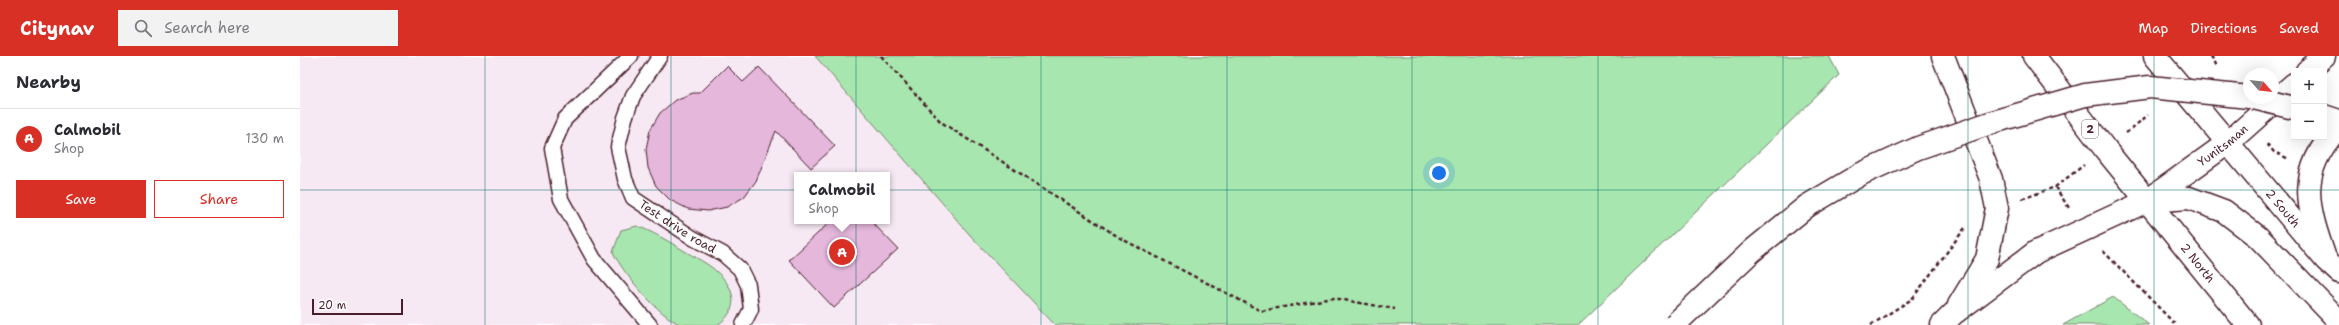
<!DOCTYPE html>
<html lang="en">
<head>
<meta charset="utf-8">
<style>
  body { margin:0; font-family:"Shantell Sans",sans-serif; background:#f2f2f3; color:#2b2b33 }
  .controls { position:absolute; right:12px; top:12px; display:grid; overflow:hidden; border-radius:0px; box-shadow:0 4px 16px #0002 }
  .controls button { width:36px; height:36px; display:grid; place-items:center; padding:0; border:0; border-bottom:1px solid #e1e1e2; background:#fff; color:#2b2b33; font:20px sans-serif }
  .compass { position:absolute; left:1943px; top:12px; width:36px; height:36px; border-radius:50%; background:#fff; box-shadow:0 4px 16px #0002; rotate:117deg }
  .scale { position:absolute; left:12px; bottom:10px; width:91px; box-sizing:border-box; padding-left:4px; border:2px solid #4a1f2b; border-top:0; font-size:11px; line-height:14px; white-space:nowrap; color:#4a1f2b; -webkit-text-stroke:3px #fff; paint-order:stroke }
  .you { position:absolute; left:1139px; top:117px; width:14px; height:14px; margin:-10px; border:3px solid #fff; border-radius:50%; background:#1a73e8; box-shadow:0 0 0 6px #1a73e833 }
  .badge { display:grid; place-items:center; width:26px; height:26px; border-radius:50%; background:#d93025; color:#fff; font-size:13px; font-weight:700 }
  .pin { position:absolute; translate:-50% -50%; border:2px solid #fff; box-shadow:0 1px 4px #0006 }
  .popup { position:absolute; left:494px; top:116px; width:96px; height:52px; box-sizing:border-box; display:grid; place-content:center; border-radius:0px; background:#fff; filter:drop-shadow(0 1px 3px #0005); font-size:13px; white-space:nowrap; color:#7c7c81 }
  .popup b { font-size:15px; color:#2b2b33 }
  .popup::after { content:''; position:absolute; left:50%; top:100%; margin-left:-8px; border:8px solid transparent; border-top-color:#fff }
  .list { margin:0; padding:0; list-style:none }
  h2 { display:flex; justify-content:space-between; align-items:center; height:52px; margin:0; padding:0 16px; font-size:17px }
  h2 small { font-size:13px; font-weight:400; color:#7c7c81 }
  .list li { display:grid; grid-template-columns:26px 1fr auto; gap:12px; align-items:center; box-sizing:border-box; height:60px; padding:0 16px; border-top:1px solid #e1e1e2 }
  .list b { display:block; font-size:15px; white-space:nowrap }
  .list p { margin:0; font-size:13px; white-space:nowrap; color:#7c7c81 }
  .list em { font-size:13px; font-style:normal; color:#7c7c81 }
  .actions { display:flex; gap:8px; padding:12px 16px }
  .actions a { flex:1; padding:9px 0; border:1px solid #d93025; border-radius:0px; text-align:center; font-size:14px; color:#d93025 }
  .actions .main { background:#d93025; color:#fff }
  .icon { flex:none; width:22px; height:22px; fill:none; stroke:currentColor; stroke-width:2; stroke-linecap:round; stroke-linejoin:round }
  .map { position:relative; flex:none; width:2039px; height:269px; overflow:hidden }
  header { display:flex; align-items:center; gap:24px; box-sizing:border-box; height:56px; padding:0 20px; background:#d93025; color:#fff }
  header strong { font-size:19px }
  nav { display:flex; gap:22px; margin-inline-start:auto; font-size:14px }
  .search { width:280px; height:36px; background:#f2f2f3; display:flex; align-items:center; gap:10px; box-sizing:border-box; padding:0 14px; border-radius:0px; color:#7c7c81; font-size:15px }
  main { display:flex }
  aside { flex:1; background:#fff }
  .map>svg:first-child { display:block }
  .built { fill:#f7e9f4; fill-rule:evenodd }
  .green { fill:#a7e7af; stroke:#78836d }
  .building { fill:#e4b7db; stroke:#4a1f2b }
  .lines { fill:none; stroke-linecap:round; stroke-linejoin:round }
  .service-casing { stroke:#4a1f2b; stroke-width:17 }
  .tertiary-casing { stroke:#4a1f2b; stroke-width:25 }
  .trunk-casing { stroke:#4a1f2b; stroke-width:25 }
  .motorway-casing { stroke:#4a1f2b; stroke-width:25 }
  .path { stroke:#4a1f2b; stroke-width:2.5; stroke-dasharray:4 3; stroke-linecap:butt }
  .service { stroke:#fff; stroke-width:14 }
  .tertiary { stroke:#fff; stroke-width:22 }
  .trunk { stroke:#fff; stroke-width:22 }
  .motorway { stroke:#fff; stroke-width:22 }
  .motorway-bridge-casing { stroke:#4a1f2b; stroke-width:25; stroke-linecap:butt }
  .motorway-bridge { stroke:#fff; stroke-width:22 }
  .grid { fill:none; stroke:#0f766e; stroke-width:1; stroke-opacity:0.55 }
  .labels { text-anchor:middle; stroke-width:3.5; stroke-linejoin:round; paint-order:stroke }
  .shield { fill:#fff; stroke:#80626b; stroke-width:1 }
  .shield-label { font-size:11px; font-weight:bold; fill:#4a1f2b }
  .street-label { font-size:12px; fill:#4a1f2b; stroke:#fff }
</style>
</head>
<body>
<header>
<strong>Citynav</strong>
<div class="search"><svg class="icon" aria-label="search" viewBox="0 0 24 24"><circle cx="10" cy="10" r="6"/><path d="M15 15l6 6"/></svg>Search here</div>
<nav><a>Map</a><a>Directions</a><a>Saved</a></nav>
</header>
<main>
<aside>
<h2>Nearby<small></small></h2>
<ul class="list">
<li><span class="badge">A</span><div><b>Calmobil</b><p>Shop</p></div><em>130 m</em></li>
</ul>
<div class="actions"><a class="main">Save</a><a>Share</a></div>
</aside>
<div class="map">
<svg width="2039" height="269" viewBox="0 0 2039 269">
  <rect width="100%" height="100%" fill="#fff"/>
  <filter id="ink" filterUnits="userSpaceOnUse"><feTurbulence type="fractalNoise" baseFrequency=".025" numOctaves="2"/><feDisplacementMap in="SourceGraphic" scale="8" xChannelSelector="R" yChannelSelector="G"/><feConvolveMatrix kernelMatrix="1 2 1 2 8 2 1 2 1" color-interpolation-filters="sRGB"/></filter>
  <g filter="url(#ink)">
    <path class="built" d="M0,0H515L670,179L755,269H0ZM497,119H587V165H497Z"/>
    <g class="green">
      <polygon points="515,0 1529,0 1539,19 1278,269 755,269 670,179"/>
      <path d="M337,170C353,176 368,185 383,194C394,201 408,207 417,216C436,232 440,255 417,269C406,269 390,269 380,268C361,262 321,215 313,196L321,174Z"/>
      <polygon points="1813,241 1849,269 1763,269"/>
    </g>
    <g class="building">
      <polygon points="427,10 443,26 459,11 535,90 511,112 476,75 456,125 444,141 427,151 408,155 388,153 370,144 356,130 348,112 346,93 350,74 360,57 375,44 393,37 400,37"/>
      <polygon points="531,165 571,165 598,193 534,252 489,204"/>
    </g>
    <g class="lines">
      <g class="service-casing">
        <g id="service">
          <polyline points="331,0 265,63 252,92 261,143 294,203 350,269"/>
          <path id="s1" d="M360,0L333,40L325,62L318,91L325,123L333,142L393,182L423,198L440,213L448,229L451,253L443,269"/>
        </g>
      </g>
      <g class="tertiary-casing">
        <g id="tertiary">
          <polyline points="2007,15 2024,0"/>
          <path id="s2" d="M1847,145L1929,86L1994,28"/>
          <path d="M2025,202C2007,150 1996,116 2039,71"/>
        </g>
      </g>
      <g class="trunk-casing">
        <g id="trunk">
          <polyline points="1643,0 1691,123 1697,152 1687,203 1659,249"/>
          <path id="s3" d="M1734,0L1805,93L1948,269"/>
          <path id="s4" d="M1855,0L2026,204L2039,216"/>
          <polyline points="1642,269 1653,258 1736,196 1847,145 1889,142 1924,155 1958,181 2039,265"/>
        </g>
      </g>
      <g class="motorway-casing">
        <polyline id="motorway" points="2024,60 2039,65"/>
      </g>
      <g class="path">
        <polyline points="581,0 641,66 820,182 961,255 1033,242 1095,253"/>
        <polyline points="1911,0 1917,10"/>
        <polyline points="1826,77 1848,59"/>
        <polyline points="1967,88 1974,96 1989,103"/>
        <polyline points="1755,131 1769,152"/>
        <polyline points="1722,143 1755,131 1784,109"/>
        <polyline points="1803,195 1876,269"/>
        <polyline points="1571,269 1612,243 1665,172"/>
      </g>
      <use href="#service" class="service"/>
      <use href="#tertiary" class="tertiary"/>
      <use href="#trunk" class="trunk"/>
      <use href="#motorway" class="motorway"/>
      <g class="motorway-bridge-casing">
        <g id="motorway-bridge">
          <polyline points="1954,42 1994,52"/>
          <polyline points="1374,269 1452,195 1507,150 1561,118 1618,92 1693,66 1785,39 1850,31 1949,41"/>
        </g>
      </g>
      <use href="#motorway-bridge" class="motorway-bridge"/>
    </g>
  </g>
  <path class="grid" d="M185,0V269M371,0V269M556,0V269M741,0V269M927,0V269M1112,0V269M1298,0V269M1483,0V269M1668,0V269M1854,0V269M0,134H2039"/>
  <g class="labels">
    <rect class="shield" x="1782" y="64" width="16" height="18" rx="3"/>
    <g class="shield-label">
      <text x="1790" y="77">2</text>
    </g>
    <g class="street-label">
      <text dy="4" stroke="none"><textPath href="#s2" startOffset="94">Yunitsman</textPath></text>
      <text dy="4" stroke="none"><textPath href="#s4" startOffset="199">2 South</textPath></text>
      <text dy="4" stroke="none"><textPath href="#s1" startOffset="208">Test drive road</textPath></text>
      <text dy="4" stroke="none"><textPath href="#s3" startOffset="264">2 North</textPath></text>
    </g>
  </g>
</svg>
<div class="controls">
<button>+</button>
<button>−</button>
</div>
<svg class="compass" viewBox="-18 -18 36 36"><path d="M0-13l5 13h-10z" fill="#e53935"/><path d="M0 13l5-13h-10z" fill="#7c7c81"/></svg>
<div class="scale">20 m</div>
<div class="you"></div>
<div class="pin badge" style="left:542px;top:196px">A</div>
<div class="popup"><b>Calmobil</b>Shop</div>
</div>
</main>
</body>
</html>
